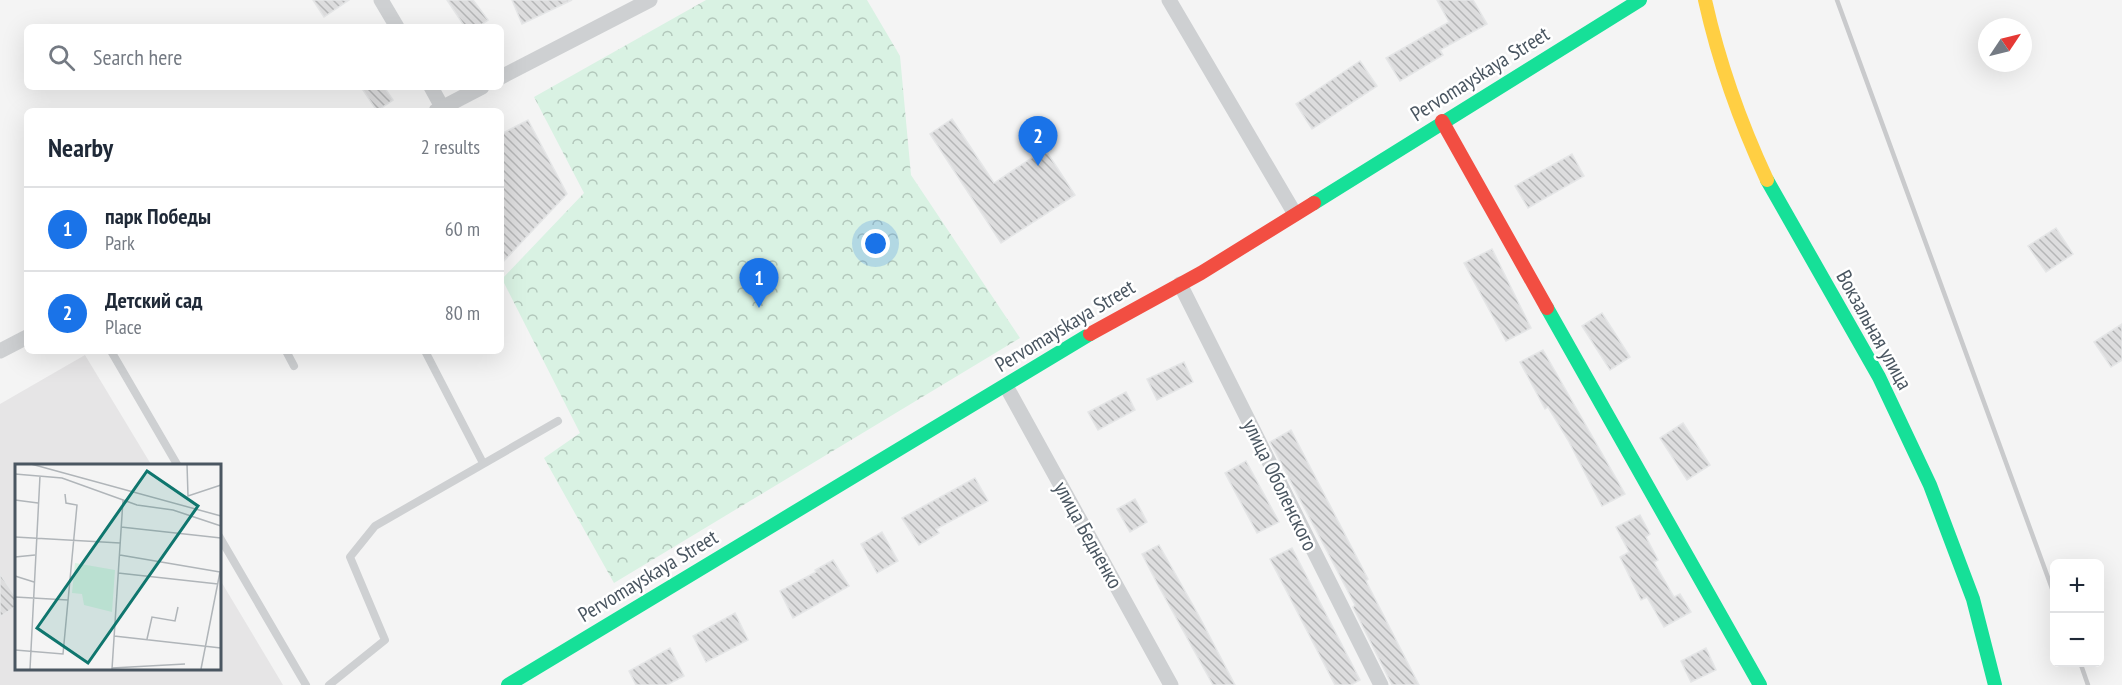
<!DOCTYPE html>
<html lang="en">
<head>
<meta charset="utf-8">
<style>
  body { margin:0; font-family:"PT Sans Narrow",sans-serif; background:#f6f6f7; color:#1f2937 }
  .controls { position:absolute; right:18px; bottom:18px; display:grid; overflow:hidden; border-radius:9px; box-shadow:0 6px 24px #0002 }
  .controls button { width:54px; height:54px; display:grid; place-items:center; padding:0; border:0; border-bottom:2px solid #e0e1e3; background:#fff; color:#1f2937; font:30px sans-serif }
  .compass { position:absolute; left:1978px; top:18px; width:54px; height:54px; border-radius:50%; background:#fff; box-shadow:0 6px 24px #0002; rotate:55deg }
  .you { position:absolute; left:876px; top:244px; width:21px; height:21px; margin:-15px; border:4px solid #fff; border-radius:50%; background:#1a73e8; box-shadow:0 0 0 9px #1a73e833 }
  .badge { display:grid; place-items:center; width:39px; height:39px; border-radius:50%; background:#1a73e8; color:#fff; font-size:20px; font-weight:700 }
  .pin { position:absolute; translate:-50% -50px; filter:drop-shadow(0 2px 3px #0008) }
  .pin::after { content:''; position:absolute; top:32px; width:21px; height:18px; background:inherit; clip-path:polygon(0 0,100% 0,50% 100%) }
  .list { margin:0; padding:0; list-style:none }
  h2 { display:flex; justify-content:space-between; align-items:center; height:78px; margin:0; padding:0 24px; font-size:26px }
  h2 small { font-size:20px; font-weight:400; color:#747a83 }
  .list li { display:grid; grid-template-columns:39px 1fr auto; gap:18px; align-items:center; box-sizing:border-box; height:84px; padding:0 24px; border-top:2px solid #e0e1e3 }
  .list b { display:block; font-size:22px; white-space:nowrap }
  .list p { margin:0; font-size:20px; white-space:nowrap; color:#747a83 }
  .list em { font-size:20px; font-style:normal; color:#747a83 }
  .icon { flex:none; width:33px; height:33px; fill:none; stroke:currentColor; stroke-width:2; stroke-linecap:round; stroke-linejoin:round }
  .map { position:relative; flex:none; width:2122px; height:685px; overflow:hidden }
  .search { position:absolute; background:#fff; box-shadow:0 6px 24px #0002; left:24px; top:24px; width:480px; height:66px; display:flex; align-items:center; gap:15px; box-sizing:border-box; padding:0 21px; border-radius:9px; color:#747a83; font-size:22px }
  .panel { position:absolute; background:#fff; box-shadow:0 6px 24px #0002; left:24px; top:108px; width:480px; height:246px; border-radius:9px }
  .map>svg:first-child { display:block }
  .education { fill:#e6e5e6 }
  .forest { fill:url(#forest-crowns) }
  .building { fill:url(#building-back-hatch); stroke:#e5e6e7; stroke-width:1.5 }
  .lines { fill:none; stroke-linecap:round; stroke-linejoin:round }
  .lane { stroke:#ced0d2; stroke-width:8 }
  .street { stroke:#ced0d2; stroke-width:15 }
  .fast { stroke:#16e098; stroke-width:14 }
  .slow { stroke:#ffcf43; stroke-width:14 }
  .jam { stroke:#f24e42; stroke-width:14 }
  .rail { stroke:#c9cacc; stroke-width:4.5 }
  .labels { text-anchor:middle; stroke-width:5; stroke-linejoin:round; paint-order:stroke }
  .street-label { font-size:21px; fill:#4a5661; stroke:#fff }
  .inset-road { fill:none; stroke:#b0b5b9; stroke-width:1.5 }
  .view { fill:#0f766e; fill-opacity:0.15; stroke:#0f766e; stroke-width:3 }
  .inset-edge { fill:none; stroke:#4a5661; stroke-width:3 }
</style>
</head>
<body>
<div class="map">
<svg width="2122" height="685" viewBox="0 0 2122 685">
  <defs>
    <pattern id="forest-crowns" width="20" height="18" patternUnits="userSpaceOnUse" patternTransform="scale(1.5)"><rect width="20" height="18" fill="#d9f2e3"/><path d="M2 6a3 3 0 1 1 6 0M12 15a3 3 0 1 1 6 0" fill="none" stroke="#b2c7bb"/></pattern>
    <pattern id="building-back-hatch" width="6" height="6" patternUnits="userSpaceOnUse" patternTransform="scale(1.5)"><rect width="6" height="6" fill="#ddddde"/><path d="M-1 5l2 2M0 0l6 6M5-1l2 2" fill="none" stroke="#b5b6b7"/></pattern>
  </defs>
  <rect width="100%" height="100%" fill="#f4f4f4"/>
  <polygon class="education" points="85,355 152,466 16,466 16,668 219,668 219,578 283,685 0,685 0,404"/>
  <polygon class="forest" points="706,0 867,0 900,56 911,175 1020,338 614,583 544,458 580,433 502,279 584,193 534,97"/>
  <g class="building">
    <polygon points="313,0 349,0 324,17"/>
    <polygon points="447,0 473,0 488,20 478,27 465,27"/>
    <polygon points="512,0 572,0 522,24"/>
    <polygon points="1437,0 1473,0 1487,24 1440,50 1443,55 1400,81 1386,58 1449,22"/>
    <polygon points="1360,61 1377,86 1312,129 1296,104"/>
    <polygon points="361,87 384,87 393,100 377,111"/>
    <polygon points="952,119 994,183 1045,149 1075,195 1001,243 930,134"/>
    <polygon points="528,120 567,194 501,264 501,134"/>
    <polygon points="1572,154 1584,176 1528,208 1515,186"/>
    <polygon points="2056,228 2073,254 2046,272 2028,246"/>
    <polygon points="1492,249 1531,328 1506,341 1464,263"/>
    <polygon points="1602,313 1630,357 1610,370 1582,326"/>
    <polygon points="2122,324 2122,360 2111,367 2094,342"/>
    <polygon points="1543,350 1625,494 1602,506 1568,440 1548,407 1545,409 1520,362"/>
    <polygon points="1184,362 1193,382 1157,400 1147,379"/>
    <polygon points="1126,392 1135,410 1098,430 1088,412"/>
    <polygon points="1683,423 1710,465 1687,480 1660,438"/>
    <polygon points="1291,430 1368,579 1366,581 1419,685 1392,685 1353,607 1355,605 1270,442"/>
    <polygon points="1246,461 1279,522 1257,533 1225,473"/>
    <polygon points="975,478 988,501 936,529 939,533 919,545 902,518"/>
    <polygon points="1135,499 1147,522 1130,532 1117,509"/>
    <polygon points="1640,515 1650,534 1646,537 1658,560 1654,562 1674,597 1680,594 1691,612 1664,627 1647,597 1641,600 1620,557 1629,552 1616,527"/>
    <polygon points="882,532 898,561 877,573 861,544"/>
    <polygon points="1159,545 1199,616 1235,685 1213,685 1158,585 1142,554"/>
    <polygon points="1292,548 1360,680 1351,685 1335,685 1270,559"/>
    <polygon points="833,560 849,586 793,618 780,591 816,572 815,570"/>
    <polygon points="0,574 16,597 16,606 0,617"/>
    <polygon points="735,613 748,640 706,662 693,636"/>
    <polygon points="670,648 684,676 667,685 636,685 629,671"/>
    <polygon points="1706,648 1716,670 1691,682 1681,661"/>
  </g>
  <g class="lines">
    <g class="lane">
      <polyline points="111,351 178,466"/>
      <polyline points="286,351 294,366"/>
      <polyline points="425,351 483,463"/>
      <polyline points="219,536 306,685"/>
      <polyline points="329,685 385,640 350,557 375,526 558,421"/>
    </g>
    <g class="street">
      <polyline points="381,0 397,27"/>
      <polyline points="1169,0 1295,214"/>
      <polyline points="501,77 650,0"/>
      <polyline points="431,87 442,107"/>
      <polyline points="436,111 482,87"/>
      <polyline points="1180,284 1381,685"/>
      <polyline points="0,351 27,337"/>
      <polyline points="1006,386 1171,685"/>
    </g>
    <g class="fast">
      <polyline points="1767,180 1879,377 1930,485 1973,599 1995,685"/>
      <polyline points="1314,203 1640,0"/>
      <polyline points="1547,308 1760,685"/>
      <polyline points="508,685 1090,334"/>
    </g>
    <path class="slow" d="M1705,0C1719,63 1740,122 1767,180"/>
    <g class="jam">
      <polyline points="1442,121 1547,308"/>
      <polyline points="1090,334 1201,273 1314,203"/>
    </g>
    <g class="rail">
      <polyline points="1837,0 2054,594"/>
      <polyline points="2080,662 2088,685"/>
    </g>
  </g>
  <g class="labels">
    <g class="street-label">
      <text transform="translate(1480 74) rotate(-32)" y="7">Pervomayskaya Street</text>
      <text transform="translate(1065 326) rotate(-31)" y="7">Pervomayskaya Street</text>
      <text transform="translate(1874 330) rotate(61)" y="7">Вокзальная улица</text>
      <text transform="translate(1280 485) rotate(64)" y="7">улица Оболенского</text>
      <text transform="translate(1088 535) rotate(61)" y="7">улица Бедненко</text>
      <text transform="translate(648 576) rotate(-31)" y="7">Pervomayskaya Street</text>
    </g>
  </g>
  <g transform="translate(15 464)">
    <rect width="206" height="206" fill="#f4f4f4"/>
    <path d="M60,99L100,106L97,148L69,141L67,130L57,129Z" fill="#d9f2e3"/>
    <path class="inset-road" d="M16,0L206,52M172,0L173,32L206,21M0,10L47,14L122,41L158,46L206,62M0,36L23,39M106,63L206,74M0,73L105,79M105,91L205,108M0,93L20,91M103,109L203,120M0,112L19,118M0,133L53,136M99,172L206,184M132,175L137,153L160,157L163,143M0,186L48,190L62,41L51,39L50,30M97,204L170,200M15,205L25,12M97,205L108,36M186,205L205,108"/>
    <path class="view" d="M132,7L183,42L73,199L22,164Z"/>
    <rect width="206" height="206" class="inset-edge"/>
  </g>
</svg>
<div class="controls">
<button>+</button>
<button>−</button>
</div>
<svg class="compass" viewBox="-18 -18 36 36"><path d="M0-13l5 13h-10z" fill="#e53935"/><path d="M0 13l5-13h-10z" fill="#747a83"/></svg>
<div class="you"></div>
<div class="pin badge" style="left:759px;top:308px">1</div>
<div class="pin badge" style="left:1038px;top:166px">2</div>
<div class="search"><svg class="icon" aria-label="search" viewBox="0 0 24 24"><circle cx="10" cy="10" r="6"/><path d="M15 15l6 6"/></svg>Search here</div>
<section class="panel">
<h2>Nearby<small>2 results</small></h2>
<ul class="list">
<li><span class="badge">1</span><div><b>парк Победы</b><p>Park</p></div><em>60 m</em></li>
<li><span class="badge">2</span><div><b>Детский сад</b><p>Place</p></div><em>80 m</em></li>
</ul>
</section>
</div>
</body>
</html>
